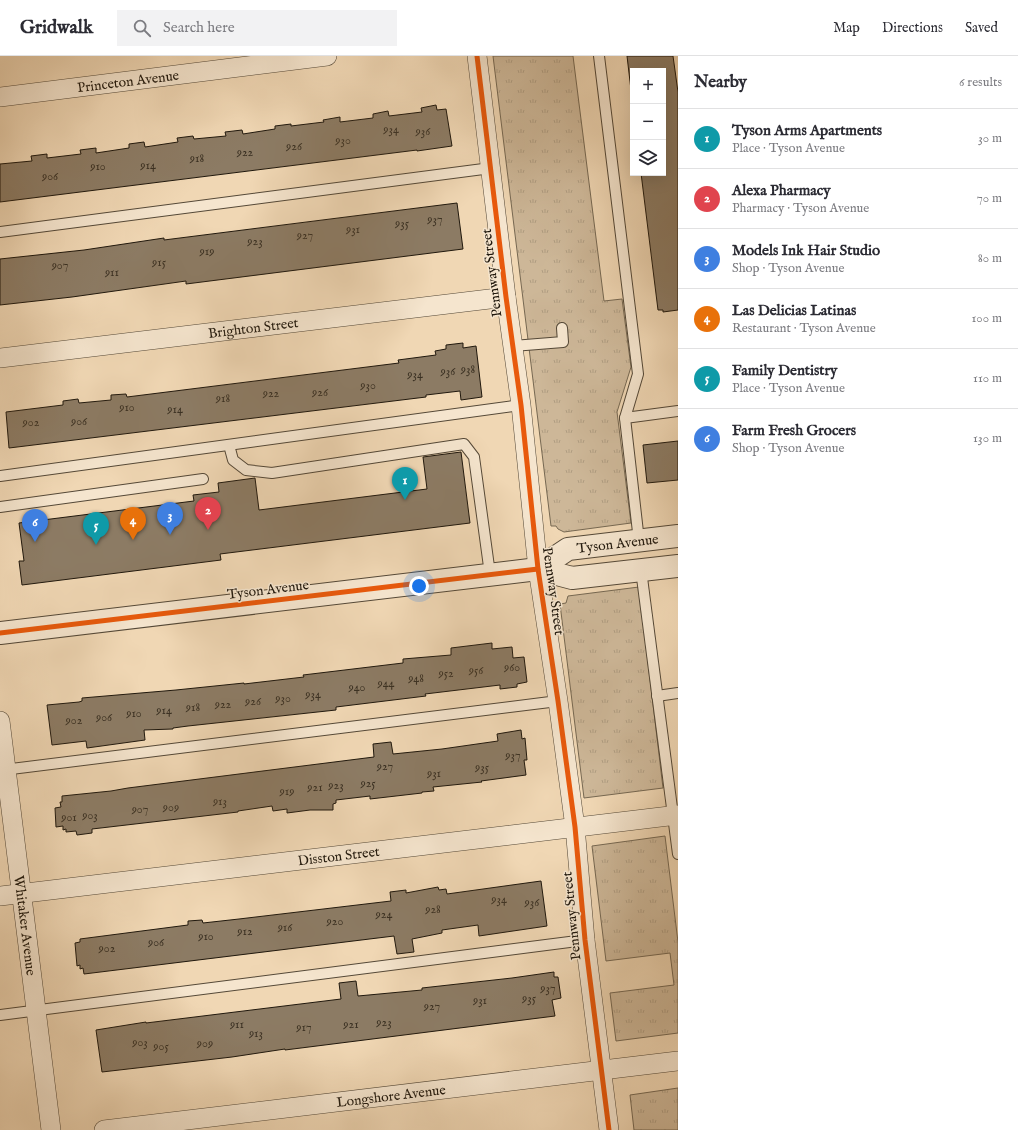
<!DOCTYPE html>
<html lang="en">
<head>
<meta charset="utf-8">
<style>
  body { margin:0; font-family:"IM FELL English",serif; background:#f2f2f3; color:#2b2b33 }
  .controls { position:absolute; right:12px; top:12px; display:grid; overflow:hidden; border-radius:0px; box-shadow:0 4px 16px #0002 }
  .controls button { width:36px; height:36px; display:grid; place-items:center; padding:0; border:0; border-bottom:1px solid #e1e1e2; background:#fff; color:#2b2b33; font:20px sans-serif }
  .you { position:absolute; left:419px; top:530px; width:14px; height:14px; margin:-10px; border:3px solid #fff; border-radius:50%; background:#1a73e8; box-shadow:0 0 0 6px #1a73e833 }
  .badge { display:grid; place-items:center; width:26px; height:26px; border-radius:50%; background:#7c3aed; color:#fff; font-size:13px; font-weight:700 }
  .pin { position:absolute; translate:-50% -33px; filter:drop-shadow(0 1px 2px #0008) }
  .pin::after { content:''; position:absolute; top:21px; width:14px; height:12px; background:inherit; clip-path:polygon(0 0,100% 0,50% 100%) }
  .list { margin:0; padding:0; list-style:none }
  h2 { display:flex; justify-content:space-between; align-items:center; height:52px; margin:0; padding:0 16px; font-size:17px }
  h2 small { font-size:13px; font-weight:400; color:#7c7c81 }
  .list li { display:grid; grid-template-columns:26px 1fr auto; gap:12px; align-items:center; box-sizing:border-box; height:60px; padding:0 16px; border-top:1px solid #e1e1e2 }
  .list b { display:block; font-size:15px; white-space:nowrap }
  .list p { margin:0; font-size:13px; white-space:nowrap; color:#7c7c81 }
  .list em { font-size:13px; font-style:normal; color:#7c7c81 }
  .icon { flex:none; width:22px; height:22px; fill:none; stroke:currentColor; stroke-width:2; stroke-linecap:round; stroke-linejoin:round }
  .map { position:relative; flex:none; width:678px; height:1074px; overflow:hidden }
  header { display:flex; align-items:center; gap:24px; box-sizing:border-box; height:56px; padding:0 20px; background:#fff; border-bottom:1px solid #e1e1e2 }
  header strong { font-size:19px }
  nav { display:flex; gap:22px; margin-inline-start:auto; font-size:14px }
  .search { width:280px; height:36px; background:#f2f2f3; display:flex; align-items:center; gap:10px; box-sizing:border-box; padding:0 14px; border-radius:0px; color:#7c7c81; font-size:15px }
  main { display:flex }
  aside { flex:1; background:#fff }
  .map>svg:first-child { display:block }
  .grass { fill:url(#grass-tufts); stroke:#766852 }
  .building { fill:#8c7b64; stroke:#20180d }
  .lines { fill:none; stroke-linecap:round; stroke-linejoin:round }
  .service-casing { stroke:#544837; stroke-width:12 }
  .minor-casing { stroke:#544837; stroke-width:20 }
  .tertiary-casing { stroke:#544837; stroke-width:24 }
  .service { stroke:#f5e5ce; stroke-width:10 }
  .minor { stroke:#f5e5ce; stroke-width:19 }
  .tertiary { stroke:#f5e5ce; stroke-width:22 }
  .cycleway-casing { stroke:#f5e5ce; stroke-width:8 }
  .cycleway { stroke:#e8590c; stroke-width:5 }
  .labels { text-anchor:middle; stroke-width:3; stroke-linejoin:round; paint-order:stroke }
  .number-label { font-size:12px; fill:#3b3123 }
  .street-label { font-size:14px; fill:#20180d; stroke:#f5e5ce }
</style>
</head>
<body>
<header>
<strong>Gridwalk</strong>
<div class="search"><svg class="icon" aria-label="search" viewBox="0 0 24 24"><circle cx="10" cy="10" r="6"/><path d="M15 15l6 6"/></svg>Search here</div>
<nav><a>Map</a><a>Directions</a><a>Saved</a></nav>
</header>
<main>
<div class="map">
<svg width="678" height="1074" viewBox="0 0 678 1074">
  <defs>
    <pattern id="grass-tufts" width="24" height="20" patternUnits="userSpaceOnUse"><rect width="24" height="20" fill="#cdb798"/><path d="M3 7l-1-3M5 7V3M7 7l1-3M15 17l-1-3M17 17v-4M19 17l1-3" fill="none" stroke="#b09d82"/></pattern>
  </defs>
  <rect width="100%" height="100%" fill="#f0d7b4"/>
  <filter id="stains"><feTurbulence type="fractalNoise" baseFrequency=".005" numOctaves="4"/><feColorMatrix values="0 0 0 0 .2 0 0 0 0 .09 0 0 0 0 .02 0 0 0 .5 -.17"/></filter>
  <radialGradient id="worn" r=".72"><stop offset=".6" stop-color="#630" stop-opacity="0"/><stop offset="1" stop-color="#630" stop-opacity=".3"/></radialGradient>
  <g class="grass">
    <polygon points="493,0 573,0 604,245 622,243 631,311 617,356 631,467 564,476 558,473 556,470 551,470"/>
    <polygon points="639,531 663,732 584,742 560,548 566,547 568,540"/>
    <polygon points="665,780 678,886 678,977 616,985 610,937 674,929 670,897 606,905 592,790"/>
    <polygon points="678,1032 678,1074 634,1074 630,1039"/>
  </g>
  <g class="building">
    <polygon points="627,0 673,0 678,36 678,254 663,256 663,254 658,254 641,117 663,117 663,15 633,15 633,51"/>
    <polygon points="436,49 437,54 446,53 452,90 417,95 417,94 0,146 0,108 32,105 31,100 47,98 47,102 81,98 80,94 96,92 96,97 129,92 129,88 144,86 145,91 178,86 177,82 193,80 194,83 226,80 225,76 242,74 243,78 275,73 275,70 291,68 291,70 324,66 323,64 340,61 340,66 373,62 373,58 388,55 389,60 422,56 421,52"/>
    <polygon points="457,147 463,193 186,228 186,225 72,241 0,249 0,203 84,194 164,182 164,184"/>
    <polygon points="463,287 463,292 476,290 482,341 461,344 460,335 426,339 426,341 9,392 6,356 63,349 63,345 78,343 79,347 111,344 111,339 126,338 127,341 399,307 398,304 436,299 435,295 446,293 446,289"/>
    <polygon points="678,385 678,424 647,427 643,389"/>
    <polygon points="461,396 470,467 220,498 221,504 22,529 19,505 24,505 19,467 194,445 193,439 219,436 218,427 255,422 259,454 427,433 423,401"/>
    <polygon points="492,587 492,593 512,591 513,602 524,601 527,626 517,628 517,631 500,633 500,629 425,638 426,640 336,651 336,654 188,670 173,672 173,673 144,674 145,684 87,692 86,685 52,689 47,649 79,646 82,645 82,642 176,634 244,627 244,628 304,621 303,619 403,607 403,603 451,599 451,592"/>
    <polygon points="521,674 522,683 525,682 527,704 524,704 526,719 481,725 482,726 433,731 434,735 422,736 422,737 370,743 370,740 336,744 336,747 333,748 333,754 310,754 287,757 287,753 273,755 272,750 238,755 238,756 92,773 92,777 77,779 76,775 66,776 66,773 63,774 63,770 56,771 55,752 61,751 60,746 62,746 62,740 111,735 128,732 374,701 373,688 391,686 393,698 442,693 498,685 497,678"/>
    <polygon points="541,825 547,870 479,880 478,869 442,874 442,877 412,883 414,896 397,898 394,880 84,918 83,912 80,913 80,909 77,910 75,887 80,886 80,883 188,869 188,865 202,864 203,867 239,863 391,845 390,836 406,834 406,837 438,831 439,834 446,833 447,838"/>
    <polygon points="554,916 554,921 558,921 561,942 552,944 555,960 285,994 285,993 232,1001 102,1016 96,974 146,966 146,967 341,943 339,927 356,925 358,940 422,934 422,932 512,922"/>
  </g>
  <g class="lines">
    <g class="service-casing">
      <g id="service">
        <polyline points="599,0 638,318 625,362 639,485"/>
        <polyline points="0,176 491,112"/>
        <polyline points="513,290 563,286 562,272"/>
        <polyline points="625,362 678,355"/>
        <polyline points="229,389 233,404 246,414 272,417 464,388 474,401 490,518"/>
        <polyline points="0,420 521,349"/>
        <polyline points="0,451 203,423"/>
        <polyline points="641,514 678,798"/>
        <polyline points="657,640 678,637"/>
        <polyline points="3,714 558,645"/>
        <polyline points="0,959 585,884"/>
      </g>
    </g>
    <g class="minor-casing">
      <g id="minor">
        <polyline points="477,0 506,241 521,349 538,513 558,645 575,771 585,884 609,1074"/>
        <path id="s1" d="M0,41L327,0"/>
        <path id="s2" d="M0,302L506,241"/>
        <path id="s3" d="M0,665L51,1074"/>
        <path id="s4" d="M0,840L678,759"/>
        <path id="s5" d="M104,1074L678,1005"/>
      </g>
    </g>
    <g class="tertiary-casing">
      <g id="tertiary">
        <path id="s6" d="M538,513L568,493L678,480"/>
        <polyline points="0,577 538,513 572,522 678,510"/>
      </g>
    </g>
    <use href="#service" class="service"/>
    <use href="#minor" class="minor"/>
    <use href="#tertiary" class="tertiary"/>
    <g class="cycleway-casing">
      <g id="cycleway">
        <polyline points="477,0 506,241 521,349 538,513 558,645 575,771 585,884 609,1074"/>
        <polyline points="0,577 538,513"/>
      </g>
    </g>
    <use href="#cycleway" class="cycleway"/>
  </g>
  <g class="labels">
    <g class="number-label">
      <text x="391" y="77">934</text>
      <text x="423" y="79">936</text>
      <text x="343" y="88">930</text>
      <text x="294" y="94">926</text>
      <text x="245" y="100">922</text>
      <text x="197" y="106">918</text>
      <text x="148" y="113">914</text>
      <text x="98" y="114">910</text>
      <text x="50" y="124">906</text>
      <text x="435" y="167">937</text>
      <text x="402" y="171">935</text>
      <text x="353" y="177">931</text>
      <text x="305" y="183">927</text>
      <text x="255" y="189">923</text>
      <text x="207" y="199">919</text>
      <text x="159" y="210">915</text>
      <text x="60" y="213">907</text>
      <text x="112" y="220">911</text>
      <text x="468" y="317">938</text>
      <text x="448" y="319">936</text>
      <text x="415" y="322">934</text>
      <text x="368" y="333">930</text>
      <text x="320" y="340">926</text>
      <text x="271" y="341">922</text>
      <text x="223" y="346">918</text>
      <text x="127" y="355">910</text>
      <text x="175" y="357">914</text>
      <text x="79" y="369">906</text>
      <text x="31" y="370">902</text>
      <text x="512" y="615">960</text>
      <text x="476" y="618">956</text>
      <text x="446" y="621">952</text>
      <text x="416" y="626">948</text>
      <text x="386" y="631">944</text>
      <text x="357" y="635">940</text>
      <text x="313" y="642">934</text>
      <text x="283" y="646">930</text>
      <text x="253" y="649">926</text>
      <text x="223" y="652">922</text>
      <text x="193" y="655">918</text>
      <text x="164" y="658">914</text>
      <text x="134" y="661">910</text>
      <text x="104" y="665">906</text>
      <text x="74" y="668">902</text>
      <text x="513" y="703">937</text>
      <text x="385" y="714">927</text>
      <text x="482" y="715">935</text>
      <text x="434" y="721">931</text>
      <text x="368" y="731">925</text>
      <text x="336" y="733">923</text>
      <text x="315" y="735">921</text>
      <text x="287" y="739">919</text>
      <text x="220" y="749">913</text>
      <text x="171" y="755">909</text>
      <text x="140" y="757">907</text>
      <text x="90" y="763">903</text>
      <text x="69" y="765">901</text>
      <text x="499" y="847">934</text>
      <text x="532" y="850">936</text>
      <text x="433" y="857">928</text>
      <text x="384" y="862">924</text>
      <text x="335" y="869">920</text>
      <text x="285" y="875">916</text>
      <text x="245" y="879">912</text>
      <text x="206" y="884">910</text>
      <text x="156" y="890">906</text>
      <text x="107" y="896">902</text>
      <text x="548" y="936">937</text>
      <text x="529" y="946">935</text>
      <text x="480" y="948">931</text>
      <text x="432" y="954">927</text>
      <text x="384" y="970">923</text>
      <text x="237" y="972">911</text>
      <text x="351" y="972">921</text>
      <text x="304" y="975">917</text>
      <text x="256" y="981">913</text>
      <text x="140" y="990">903</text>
      <text x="205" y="991">909</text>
      <text x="161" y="994">905</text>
    </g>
    <g class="street-label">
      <text dy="5" stroke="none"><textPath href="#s1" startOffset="129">Princeton Avenue</textPath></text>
      <text transform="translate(491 217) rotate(-97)" y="5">Pennway Street</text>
      <text dy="5" stroke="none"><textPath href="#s2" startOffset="255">Brighton Street</textPath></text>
      <text dy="5" stroke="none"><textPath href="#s6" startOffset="86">Tyson Avenue</textPath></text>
      <text transform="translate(268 533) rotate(-7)" y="5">Tyson Avenue</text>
      <text transform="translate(554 535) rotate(82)" y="5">Pennway Street</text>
      <text dy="5" stroke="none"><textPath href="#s4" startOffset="341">Disston Street</textPath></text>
      <text transform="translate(571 860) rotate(-96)" y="5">Pennway Street</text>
      <text dy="5" stroke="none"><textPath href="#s3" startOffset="206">Whitaker Avenue</textPath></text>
      <text dy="5" stroke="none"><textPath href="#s5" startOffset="289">Longshore Avenue</textPath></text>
    </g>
  </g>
  <rect width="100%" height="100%" filter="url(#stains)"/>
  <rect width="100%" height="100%" fill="url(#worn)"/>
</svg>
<div class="controls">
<button>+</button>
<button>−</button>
<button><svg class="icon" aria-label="layers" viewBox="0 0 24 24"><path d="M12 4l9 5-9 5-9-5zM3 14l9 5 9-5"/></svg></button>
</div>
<div class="you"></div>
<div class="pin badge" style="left:405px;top:444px;background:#0f9aa8">1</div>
<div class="pin badge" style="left:208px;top:474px;background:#e0444e">2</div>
<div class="pin badge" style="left:170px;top:479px;background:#3f7fe0">3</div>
<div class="pin badge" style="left:133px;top:484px;background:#e8710a">4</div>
<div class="pin badge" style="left:96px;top:489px;background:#0f9aa8">5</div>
<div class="pin badge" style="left:35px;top:486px;background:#3f7fe0">6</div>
</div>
<aside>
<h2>Nearby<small>6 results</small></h2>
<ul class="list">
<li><span class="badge" style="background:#0f9aa8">1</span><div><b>Tyson Arms Apartments</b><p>Place · Tyson Avenue</p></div><em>30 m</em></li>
<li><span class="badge" style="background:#e0444e">2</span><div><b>Alexa Pharmacy</b><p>Pharmacy · Tyson Avenue</p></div><em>70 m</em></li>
<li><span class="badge" style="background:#3f7fe0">3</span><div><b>Models Ink Hair Studio</b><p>Shop · Tyson Avenue</p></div><em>80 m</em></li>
<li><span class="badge" style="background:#e8710a">4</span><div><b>Las Delicias Latinas</b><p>Restaurant · Tyson Avenue</p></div><em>100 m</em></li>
<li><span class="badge" style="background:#0f9aa8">5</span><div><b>Family Dentistry</b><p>Place · Tyson Avenue</p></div><em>110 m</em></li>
<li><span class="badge" style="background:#3f7fe0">6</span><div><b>Farm Fresh Grocers</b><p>Shop · Tyson Avenue</p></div><em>130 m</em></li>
</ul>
</aside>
</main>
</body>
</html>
